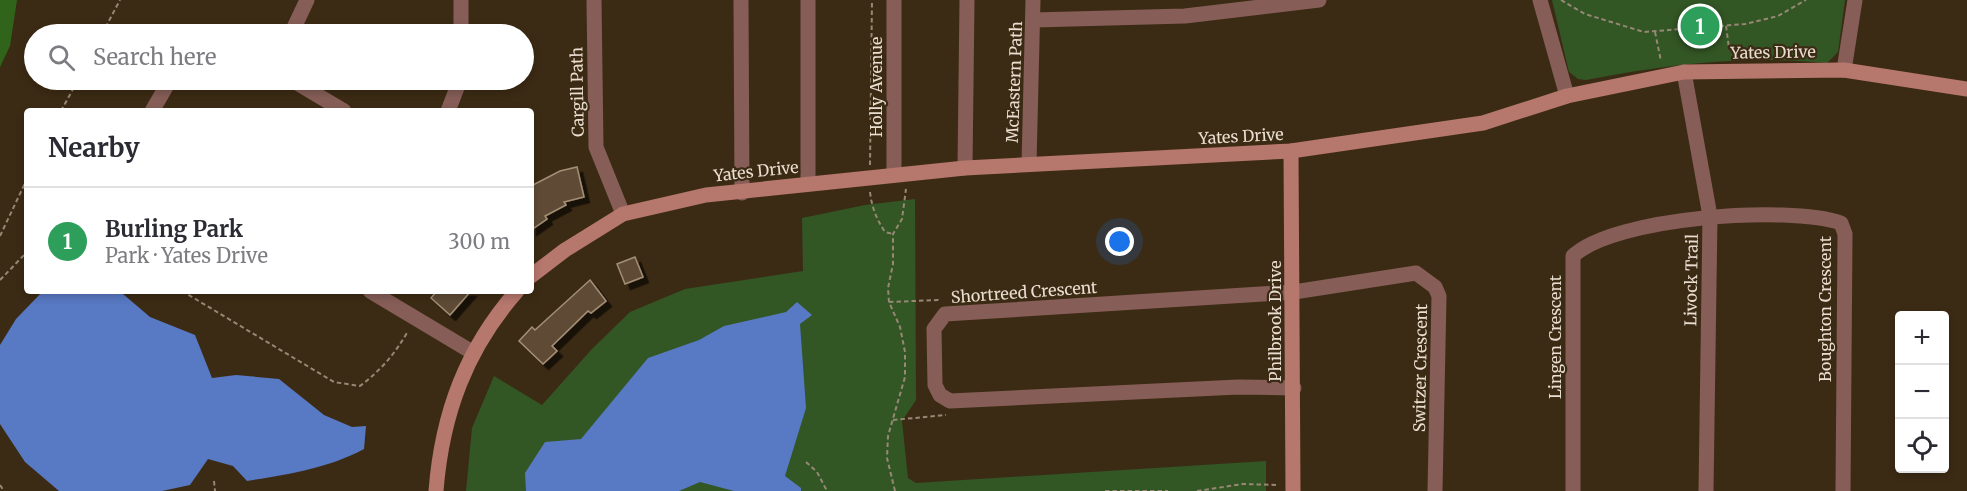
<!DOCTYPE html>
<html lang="en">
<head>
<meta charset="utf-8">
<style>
  body { margin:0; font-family:Merriweather,serif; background:#f2f2f3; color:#2b2b33 }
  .controls { position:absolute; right:18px; bottom:18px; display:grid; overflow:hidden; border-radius:6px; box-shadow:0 3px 9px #0003 }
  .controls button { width:54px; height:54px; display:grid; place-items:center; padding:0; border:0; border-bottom:2px solid #e1e1e2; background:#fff; color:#2b2b33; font:30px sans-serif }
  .you { position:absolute; left:1120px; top:242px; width:21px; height:21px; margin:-15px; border:4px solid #fff; border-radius:50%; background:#1a73e8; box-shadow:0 0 0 9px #1a73e833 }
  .badge { display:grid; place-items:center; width:39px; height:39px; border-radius:50%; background:#0f766e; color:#fff; font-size:20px; font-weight:700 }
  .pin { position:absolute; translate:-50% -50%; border:3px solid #fff; box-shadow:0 2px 6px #0006 }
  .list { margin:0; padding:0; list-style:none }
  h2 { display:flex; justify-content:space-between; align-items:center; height:78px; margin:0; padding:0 24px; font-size:26px }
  h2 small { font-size:20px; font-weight:400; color:#7c7c81 }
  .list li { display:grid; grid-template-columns:39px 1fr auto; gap:18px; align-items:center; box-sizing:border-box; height:108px; padding:0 24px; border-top:2px solid #e1e1e2 }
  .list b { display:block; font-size:22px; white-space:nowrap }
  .list p { margin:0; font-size:20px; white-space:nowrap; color:#7c7c81 }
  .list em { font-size:20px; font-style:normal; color:#7c7c81 }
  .icon { flex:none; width:33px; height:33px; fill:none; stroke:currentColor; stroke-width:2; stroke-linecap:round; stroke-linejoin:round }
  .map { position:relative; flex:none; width:1967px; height:491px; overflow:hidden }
  .search { position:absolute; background:#fff; box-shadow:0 3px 9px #0003; left:24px; top:24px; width:510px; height:66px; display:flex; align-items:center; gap:15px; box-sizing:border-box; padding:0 21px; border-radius:33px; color:#7c7c81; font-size:22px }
  .panel { position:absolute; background:#fff; box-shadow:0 3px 9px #0003; left:24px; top:108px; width:510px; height:186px; border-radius:6px }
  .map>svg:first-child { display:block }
  .green { fill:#335625 }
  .forest { fill:#30641a }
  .water { fill:#5879c3 }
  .building { fill:#5e4b34; stroke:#a48f76; stroke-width:1.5; filter:url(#shadow) }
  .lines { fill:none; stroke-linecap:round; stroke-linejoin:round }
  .path { stroke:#978876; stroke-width:2; stroke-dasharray:4.5 3; stroke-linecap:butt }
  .street { stroke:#865e57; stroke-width:15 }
  .secondary { stroke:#b6776d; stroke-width:15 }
  .labels { text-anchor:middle; stroke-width:4.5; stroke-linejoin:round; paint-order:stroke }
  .street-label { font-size:16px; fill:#eaded1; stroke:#3c2b14 }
</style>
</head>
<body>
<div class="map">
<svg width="1967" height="491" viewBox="0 0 1967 491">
  <defs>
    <filter id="shadow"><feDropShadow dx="5.5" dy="5.5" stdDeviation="0" flood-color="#0009"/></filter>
  </defs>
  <rect width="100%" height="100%" fill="#3c2b14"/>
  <g class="green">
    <path d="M1552,0H1845L1838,52L1827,63C1742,55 1670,64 1586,80L1578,79L1569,72Z"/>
    <polygon points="915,199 916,400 902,421 908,478 916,483 1266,461 1266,491 466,491 472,428 494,376 542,405 592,349 630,312 685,289 803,271 802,218 865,205"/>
  </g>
  <polygon class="forest" points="0,0 17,0 10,46 0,67"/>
  <g class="water">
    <path d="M43,291H115L123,294L150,317L195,335L212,378L236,375L279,379L324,415L352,427L366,426L364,449C326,469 289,474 247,481L233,466L208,459L190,485L162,491H59L25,462L0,424V345L16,319Z"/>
    <polygon points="797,302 812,315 800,324 806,408 785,476 801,488 801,491 734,491 700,482 679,491 526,491 525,473 545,442 581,439 648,358 699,340 724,326 786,312"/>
  </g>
  <g class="building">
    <polygon points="577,167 584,197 564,202 566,205 545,216 547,219 531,230 531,186 560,171"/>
    <polygon points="635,257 643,277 625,284 617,264"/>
    <polygon points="590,280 606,301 591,313 588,311 552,346 557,351 543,364 519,341 532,327 535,330"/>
    <polygon points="437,291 471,291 450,315 431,298"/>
  </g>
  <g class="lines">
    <g class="path">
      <polyline points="1561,0 1585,14 1644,32 1745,24 1778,16 1806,0"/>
      <polyline points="1726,26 1729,48"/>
      <polyline points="1655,32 1661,61"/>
      <polyline points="102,34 120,0"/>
      <polyline points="61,111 78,80"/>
      <polyline points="870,165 872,0"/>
      <path d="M870,192C872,208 876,218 885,232L893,234"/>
      <polyline points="0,236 27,179"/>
      <polyline points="0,280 27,252"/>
      <path d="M182,291L334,382L360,386C381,370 395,354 408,331"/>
      <polyline points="889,302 938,300 939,302"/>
      <polyline points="893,420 946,415"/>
      <polyline points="806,462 817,472 827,491"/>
      <polyline points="214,481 215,491"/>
      <polyline points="0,485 4,491"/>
      <polyline points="895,491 887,458 888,436 905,377 905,352 900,327 889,302 888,288 893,264 893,234 902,219 906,189"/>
      <polyline points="1105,491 1168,491"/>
      <polyline points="1197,491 1243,484 1278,485"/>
    </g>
    <g class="street">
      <polyline points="461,0 461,34"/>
      <polyline points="594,0 596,147 623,214"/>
      <polyline points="741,0 742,193"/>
      <polyline points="894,0 894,173"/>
      <polyline points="1540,0 1567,96"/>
      <polyline points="1034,20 1185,16 1319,0"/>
      <polyline points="207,34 218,34"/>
      <polyline points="291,34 307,0"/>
      <polyline points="1844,70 1855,0"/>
      <polyline points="1684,72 1710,216 1706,491"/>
      <polyline points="292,80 344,111"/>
      <polyline points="152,111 170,80"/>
      <polyline points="448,111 460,80"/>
      <polyline points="1029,164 1033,0"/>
      <polyline points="965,168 967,0"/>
      <polyline points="808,184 808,0"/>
      <polyline points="370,291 472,352"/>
      <polyline points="1294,388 1238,387 950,401 940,395 935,385 934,329 945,314 1294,292 1416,273 1435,287 1439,296 1435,491"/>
      <path d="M1573,491V256C1614,217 1788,205 1841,223L1845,234L1843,491"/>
    </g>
    <g class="secondary">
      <polyline points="1291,151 1293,491"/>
      <polyline points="531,276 565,250 623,214 706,195 965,168 1291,151 1483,123 1567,96 1684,72 1844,70 1967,89"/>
      <path d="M436,491C442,414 466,349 517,291"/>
    </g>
  </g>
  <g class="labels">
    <g class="street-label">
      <text transform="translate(1773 52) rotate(-1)" y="6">Yates Drive</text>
      <text transform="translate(1014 82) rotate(-88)" y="6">McEastern Path</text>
      <text transform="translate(876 87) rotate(-90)" y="6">Holly Avenue</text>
      <text transform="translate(577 92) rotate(-91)" y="6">Cargill Path</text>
      <text transform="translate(1241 136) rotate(-3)" y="6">Yates Drive</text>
      <text transform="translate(756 171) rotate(-6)" y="6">Yates Drive</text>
      <text transform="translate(1691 280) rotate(-89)" y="6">Livock Trail</text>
      <text transform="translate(1024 292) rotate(-4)" y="6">Shortreed Crescent</text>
      <text transform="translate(1825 309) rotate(-90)" y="6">Boughton Crescent</text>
      <text transform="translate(1275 321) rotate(-90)" y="6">Philbrook Drive</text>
      <text transform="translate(1555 337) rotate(-90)" y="6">Lingen Crescent</text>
      <text transform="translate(1420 368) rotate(-89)" y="6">Switzer Crescent</text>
    </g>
  </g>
</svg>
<div class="controls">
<button>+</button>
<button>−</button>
<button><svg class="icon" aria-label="locate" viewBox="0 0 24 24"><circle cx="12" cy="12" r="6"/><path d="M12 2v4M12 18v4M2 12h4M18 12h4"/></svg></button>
</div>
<div class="you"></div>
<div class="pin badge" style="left:1700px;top:26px;background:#2e9e5b">1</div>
<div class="search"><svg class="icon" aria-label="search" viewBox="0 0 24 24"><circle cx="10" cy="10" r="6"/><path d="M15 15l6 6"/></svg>Search here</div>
<section class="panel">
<h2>Nearby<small></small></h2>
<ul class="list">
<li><span class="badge" style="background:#2e9e5b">1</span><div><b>Burling Park</b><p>Park · Yates Drive</p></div><em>300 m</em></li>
</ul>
</section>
</div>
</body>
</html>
